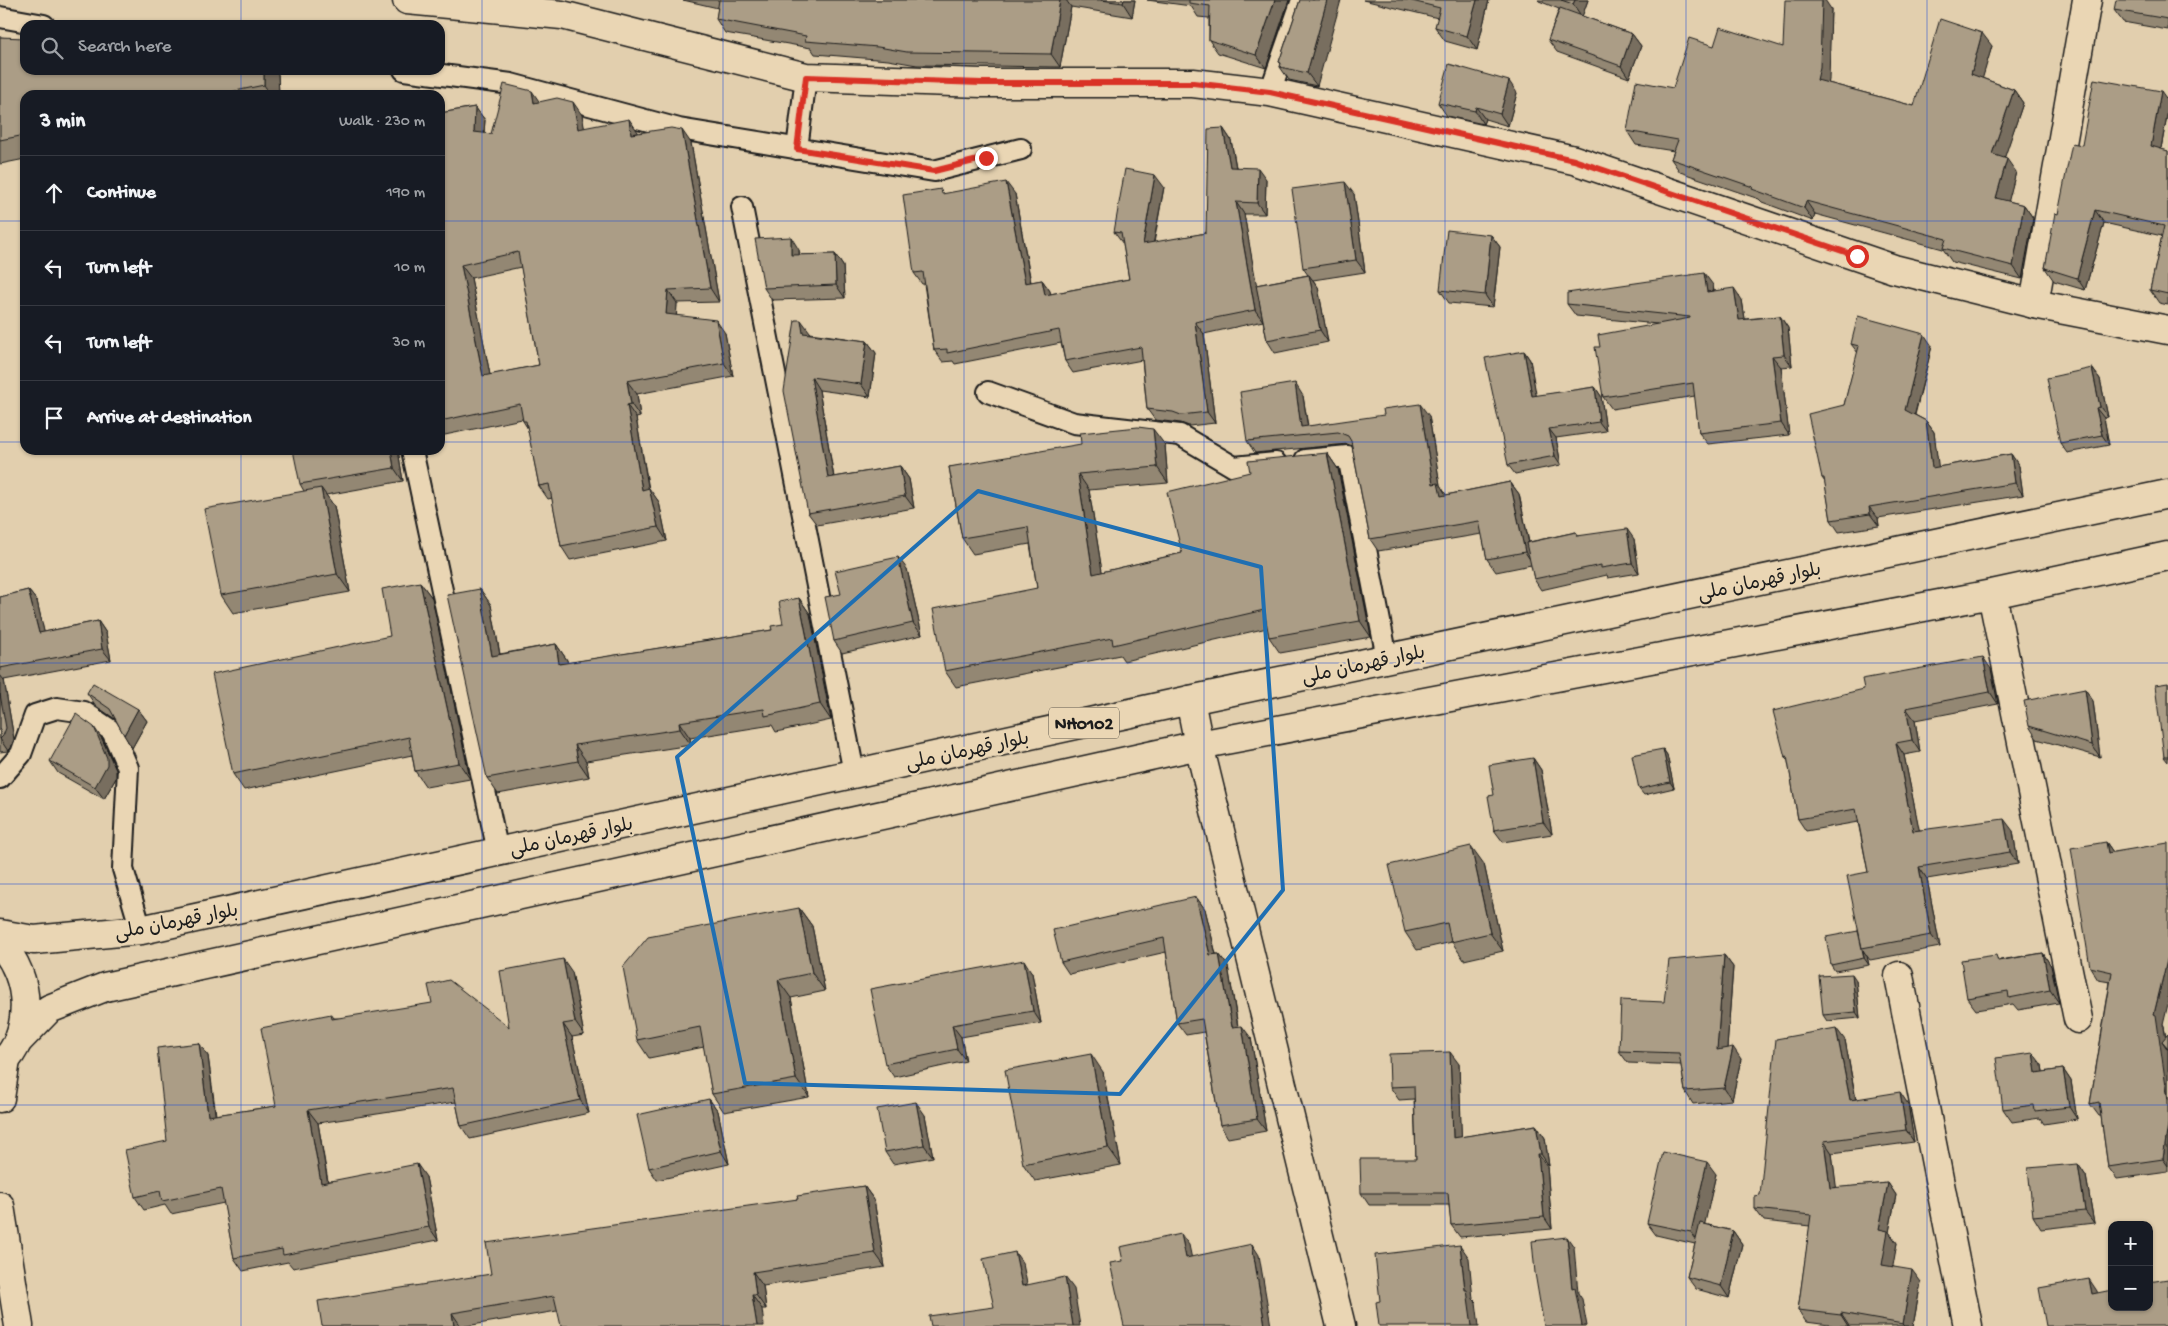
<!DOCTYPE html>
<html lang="en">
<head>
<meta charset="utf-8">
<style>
  body { margin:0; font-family:"Gochi Hand","Playpen Sans Arabic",sans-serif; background:#242831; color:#f1f3f6 }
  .controls { position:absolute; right:15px; bottom:15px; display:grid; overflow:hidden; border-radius:10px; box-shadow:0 1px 4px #0004 }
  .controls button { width:45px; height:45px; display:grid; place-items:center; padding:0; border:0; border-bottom:1px solid #363941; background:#171b24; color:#f1f3f6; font:25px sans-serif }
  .stop { position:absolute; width:15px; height:15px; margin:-11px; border:4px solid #d93025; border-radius:50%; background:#fff }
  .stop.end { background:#d93025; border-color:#fff; box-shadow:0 1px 5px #0008 }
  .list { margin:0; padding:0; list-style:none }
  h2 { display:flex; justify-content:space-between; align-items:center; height:65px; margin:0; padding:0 20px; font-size:21px }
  h2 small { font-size:16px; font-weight:400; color:#9ea1a6 }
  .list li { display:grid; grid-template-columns:32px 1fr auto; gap:15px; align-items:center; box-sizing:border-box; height:75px; padding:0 20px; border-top:1px solid #363941 }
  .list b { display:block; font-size:19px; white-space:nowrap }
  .list em { font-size:16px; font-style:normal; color:#9ea1a6 }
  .icon { flex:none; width:28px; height:28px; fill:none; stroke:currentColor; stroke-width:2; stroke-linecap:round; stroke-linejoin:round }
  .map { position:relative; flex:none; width:2168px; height:1326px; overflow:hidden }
  .search { position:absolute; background:#171b24; box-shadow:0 1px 4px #0004; left:20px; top:20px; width:425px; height:55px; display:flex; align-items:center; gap:12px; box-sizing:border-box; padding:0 18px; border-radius:15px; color:#9ea1a6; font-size:19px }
  .panel { position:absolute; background:#171b24; box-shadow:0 1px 4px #0004; left:20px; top:90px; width:425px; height:365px; border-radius:15px }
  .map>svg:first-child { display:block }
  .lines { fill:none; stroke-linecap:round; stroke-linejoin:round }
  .service-casing { stroke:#1c1c1c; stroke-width:24 }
  .minor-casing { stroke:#1c1c1c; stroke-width:31 }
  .tertiary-casing { stroke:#1c1c1c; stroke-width:31 }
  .trunk-casing { stroke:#1c1c1c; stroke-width:31 }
  .service { stroke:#ead6b4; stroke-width:20 }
  .minor { stroke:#ead6b4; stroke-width:28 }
  .tertiary { stroke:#ead6b4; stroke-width:28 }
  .trunk { stroke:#ead6b4; stroke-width:28 }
  .wall { fill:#938773; stroke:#1c1c1c; fill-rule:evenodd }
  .shaded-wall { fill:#786e5e; stroke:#1c1c1c }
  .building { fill:#ab9d86; stroke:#1c1c1c; fill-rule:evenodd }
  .route { stroke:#d93025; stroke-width:6 }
  .marked { fill:none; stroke:#1f6fb2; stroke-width:4; stroke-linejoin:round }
  .grid { fill:none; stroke:#1d4ed8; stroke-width:1; stroke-opacity:0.55 }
  .labels { text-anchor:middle; stroke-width:4.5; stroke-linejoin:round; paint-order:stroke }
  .shield { fill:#ead6b4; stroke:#5a544a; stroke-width:1 }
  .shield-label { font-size:18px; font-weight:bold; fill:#1c1c1c }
  .street-label { font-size:19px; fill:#1c1c1c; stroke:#ead6b4 }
</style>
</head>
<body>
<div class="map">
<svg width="2168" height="1326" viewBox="0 0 2168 1326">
  <rect width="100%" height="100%" fill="#e2cfae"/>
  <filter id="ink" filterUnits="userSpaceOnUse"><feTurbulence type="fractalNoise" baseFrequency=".02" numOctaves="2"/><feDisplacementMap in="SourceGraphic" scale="10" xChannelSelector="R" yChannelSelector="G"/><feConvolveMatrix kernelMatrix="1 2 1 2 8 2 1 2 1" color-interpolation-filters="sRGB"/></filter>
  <g filter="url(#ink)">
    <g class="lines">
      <g class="service-casing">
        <g id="service">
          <polyline points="0,17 44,25"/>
          <polyline points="404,70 511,84 679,129 934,171 1021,149"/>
          <polyline points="1270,92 1302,0"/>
          <polyline points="797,149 806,77"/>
          <polyline points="742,207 854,773"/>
          <polyline points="988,392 1074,423 1180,435 1234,467 1276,463"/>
          <polyline points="412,450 498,852"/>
          <polyline points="1305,460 1348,456 1387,658"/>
          <polyline points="0,778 21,754 35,715 57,708 84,712 112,731 128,768 123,869 141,930"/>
        </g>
      </g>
      <g class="minor-casing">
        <g id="minor">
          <polyline points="407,0 562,15 806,77 982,83 1193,83 1270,92 1574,160 1894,269 2034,304 2168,330"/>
          <polyline points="2034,304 2087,0"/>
          <polyline points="1992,594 2078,1019"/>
          <polyline points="1190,700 1199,745 1341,1326"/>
          <polyline points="1899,976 1968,1326"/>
        </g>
      </g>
      <g class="tertiary-casing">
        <g id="tertiary">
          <polyline points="0,1098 6,1060"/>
          <polyline points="0,1206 19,1326"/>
        </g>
      </g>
      <g class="trunk-casing">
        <g id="trunk">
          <polyline points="0,934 34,940 141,930 1190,700 2168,494"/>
          <path d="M0,944C32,976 34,1035 0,1066"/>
          <polyline points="18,1041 49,1009 105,987 1199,745 1992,594 2168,556"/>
        </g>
      </g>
      <use href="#service" class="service"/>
      <use href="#minor" class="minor"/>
      <use href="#tertiary" class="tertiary"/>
      <use href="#trunk" class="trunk"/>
    </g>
    <g class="wall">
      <polygon points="683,0 1135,0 1132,17 1071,7 1060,67 917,65 888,60 815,54 811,48 725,33 716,19 718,8"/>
      <polygon points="1147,0 1289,0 1266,68 1218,53 1209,40 1209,18 1198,17 1191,6"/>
      <polygon points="1300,0 1317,86 1289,80 1280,67 1281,64 1279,62"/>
      <polygon points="1363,0 1489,0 1477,50 1445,41 1435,27 1438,18"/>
      <polygon points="1538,0 1588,0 1582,16 1632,34 1641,46 1629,78 1557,52 1548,40 1559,9 1539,1"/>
      <polygon points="2168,0 2168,30 2123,22 2114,10"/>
      <polygon points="1831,9 1828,83 1914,106 1992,46 1982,78 2014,90 2023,103 2004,158 2016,172 2008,201 2024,205 2033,218 2022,279 1952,262 1943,249 1815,214 1813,221 1762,202 1759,199 1680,172 1671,159 1674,151 1636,145 1627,131 1673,88 1714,46 1783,47"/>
      <polygon points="0,37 278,74 279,95 25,95 25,159 0,164"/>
      <polygon points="1517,93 1508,126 1485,119 1483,124 1447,116 1438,103"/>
      <path d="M539,102L582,115L584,128L638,132V133L691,143L719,302L677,303L676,315L725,333L733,376L637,394L640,417L636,418L649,489L659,502L667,541L570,560L561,546L552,498L548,499L539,486L528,429L523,421L522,419L440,436V113L475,107L485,120L484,133L491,134ZM521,267L539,365L490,375L471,278Z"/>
      <polygon points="2168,110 2161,149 2168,151 2168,305 2159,303 2150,290 2162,236 2104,223 2085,290 2054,281 2045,268 2058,214 2082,145"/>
      <polygon points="1223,128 1231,140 1236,167 1266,179 1265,214 1244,214 1256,285 1308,275 1303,268 1354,194 1365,272 1313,280 1318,287 1328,342 1275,353 1267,340 1263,321 1204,334 1215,423 1189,426 1181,423 1155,420 1147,409 1142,360 1073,373 1065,361 1061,343 955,364 953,361 943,362 934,350 924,284 922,284 914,273 944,194 1015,194 1031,282 1042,280 1050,291 1050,294 1129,279 1123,244 1114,232 1164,187 1154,243 1206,233"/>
      <polygon points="1491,235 1500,247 1493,307 1449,303 1440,290"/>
      <polygon points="799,250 800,255 835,254 843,266 845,298 772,300 764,288"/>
      <polygon points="1713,285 1714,291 1742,300 1745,319 1780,316 1788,328 1792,366 1781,367 1789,435 1708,444 1699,433 1695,396 1612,409 1603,397 1600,347 1657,324 1576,316 1567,304"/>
      <polygon points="810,332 810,333 867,341 876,353 870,397 819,390 834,477 900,466 909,479 914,508 817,525 808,513"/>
      <polygon points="1851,344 1932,346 1915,415 1926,421 1934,432 1938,467 2011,454 2019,466 2023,495 1878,518 1879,526 1839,532 1831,520 1825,482 1822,478 1844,405 1858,353"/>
      <polygon points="1524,351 1530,360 1536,396 1595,387 1601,396 1606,431 1556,438 1561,465 1515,474 1508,465"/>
      <polygon points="2092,368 2100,379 2108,417 2104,418 2109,445 2067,453 2060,443"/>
      <polygon points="1303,396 1308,426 1429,416 1440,485 1446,495 1510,482 1519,494 1529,542 1576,532 1579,536 1634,539 1639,573 1608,578 1607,575 1541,590 1534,579 1531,565 1496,572 1487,559 1482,534 1378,551 1370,539 1352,446 1347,444 1255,453 1247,441"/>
      <polygon points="1165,445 1168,483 1089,490 1102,572 1182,553 1327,453 1338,469 1371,637 1280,653 1269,637 1267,628 1124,661 1120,655 956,687 945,671 1037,588 1030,544 973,554 962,538 949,467"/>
      <polygon points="398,450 403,481 326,495 334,506 350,592 233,613 221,595 304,491 300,484"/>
      <polygon points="907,569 922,635 842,653 834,641 841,594"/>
      <polygon points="420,582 432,598 470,779 426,787 415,771 412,755 244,790 233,774 390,636"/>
      <polygon points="480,589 491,605 500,654 556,644 567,660 567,663 772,630 783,624 799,598 810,614 831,720 776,732 772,725 690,738 691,745 586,761 589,777 498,794 487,778"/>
      <polygon points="28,590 37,601 44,632 98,621 106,633 111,660 4,680 14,739 11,748 8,751 0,752 0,597"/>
      <polygon points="1991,669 1998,704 1915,720 1920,752 1904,755 1919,830 2013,831 2018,864 1927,879 1940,947 1870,960 1867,956 1869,965 1835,971 1831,965 1858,931 1868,872 1858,822 1806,831 1798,819 1788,761 1785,757"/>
      <polygon points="2168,683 2168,762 2164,757"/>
      <polygon points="2085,689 2093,701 2100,757 2037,739 2029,726"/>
      <polygon points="87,693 138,709 147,721 132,748 115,719 96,706"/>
      <polygon points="102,739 116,770 116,778 104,799 58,773 50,761"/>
      <polygon points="1663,749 1667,755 1674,788 1644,795 1639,789"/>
      <polygon points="1533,758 1541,770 1552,834 1503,842 1494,830 1494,795"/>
      <polygon points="2106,842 2113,852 2163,1025 2164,1027 2166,1037 2168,1034 2168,1172 2117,1179 2108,1167 2101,1116 2099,1116 2090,1104 2110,982 2098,980 2090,967"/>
      <polygon points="1484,864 1503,951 1464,960 1452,942 1417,950 1405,932"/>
      <polygon points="1196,897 1205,909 1216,954 1219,954 1228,966 1238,1026 1251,1038 1266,1131 1228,1138 1220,1125 1204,1032 1186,1035 1177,1023 1166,952 1069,974 1061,962"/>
      <polygon points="799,908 812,926 825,991 791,998 809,1097 724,1112 712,1094 704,1047 649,1058 637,1040"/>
      <polygon points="2043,953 2051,966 2059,1003 2018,1010 2013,1004 1976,1010 1967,998 2000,960"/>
      <polygon points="1724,955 1733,967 1727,1048 1741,1059 1732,1100 1693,1104 1685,1091 1681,1065 1628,1063 1619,1051 1664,1002"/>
      <polygon points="572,972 584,1035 572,1037 589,1113 470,1139 461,1126 456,1102 318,1123 328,1181 426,1177 438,1240 293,1268 288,1262 243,1271 234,1258 224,1203 171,1214 165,1205 144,1210 135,1197 167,1141 199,1043 208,1056 216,1115 276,1106 331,1014 334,1018 509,1027"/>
      <polygon points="1032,973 1041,1023 961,1037 966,1061 894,1077 885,1064"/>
      <polygon points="1856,980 1860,1018 1827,1021 1823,1015"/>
      <polygon points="1845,1040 1856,1099 1908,1104 1914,1142 1832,1153 1836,1188 1888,1183 1896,1195 1889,1232 1897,1243 1892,1266 1921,1282 1913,1326 1837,1326 1806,1322 1798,1310 1810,1226 1764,1221 1755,1209 1760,1195"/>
      <polygon points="1459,1064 1461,1137 1536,1125 1545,1138 1549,1166 1547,1166 1552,1229 1460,1237 1451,1225 1449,1205 1369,1205 1361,1193 1416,1159 1414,1099 1399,1100 1390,1087"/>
      <polygon points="2042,1065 2043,1072 2063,1069 2071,1081 2077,1119 2044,1124 2040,1118 2012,1122 2003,1109"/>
      <polygon points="1103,1072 1121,1165 1035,1181 1023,1164"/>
      <polygon points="709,1099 718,1111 729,1164 657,1180 649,1168"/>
      <polygon points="925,1115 933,1157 893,1164 885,1152"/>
      <polygon points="2078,1164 2086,1176 2094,1223 2041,1229 2033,1216"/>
      <polygon points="1716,1174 1704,1224 1733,1231 1742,1244 1729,1298 1696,1289 1687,1277 1695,1244 1656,1235 1647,1223"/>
      <polygon points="864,1186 874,1200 885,1267 763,1286 766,1309 557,1311 466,1326 322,1326 491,1274 798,1199"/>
    </g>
    <g class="shaded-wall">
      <polygon points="1060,0 1066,0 1071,7 1060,67 1051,54"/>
      <polygon points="1124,0 1135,0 1132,17 1123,3"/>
      <polygon points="1275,0 1289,0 1266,68 1256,55"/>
      <polygon points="1327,0 1341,0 1317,86 1307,73"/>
      <polygon points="1477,0 1489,0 1477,50 1467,36"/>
      <polygon points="1575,0 1588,0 1582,17 1573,4"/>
      <polygon points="1822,0 1825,0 1831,9 1829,80 1826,93 1817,80"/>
      <polygon points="1982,33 1992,46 1980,87 1971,74"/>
      <polygon points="1632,34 1641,46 1629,78 1621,66"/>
      <polygon points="264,70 275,70 278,74 279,95 271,95 264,85"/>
      <polygon points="1509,81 1517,93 1508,126 1500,114"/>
      <polygon points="2014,90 2023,103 2001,168 1992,154"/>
      <polygon points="532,91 541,104 534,103"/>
      <polygon points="2161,91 2168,101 2168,110 2159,159 2151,146"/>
      <polygon points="573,102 582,115 587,142 578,129"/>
      <polygon points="475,107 485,120 483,145 474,132"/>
      <polygon points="1476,107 1485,119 1483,124 1475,111"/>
      <polygon points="629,119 638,132 641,148 631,134"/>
      <polygon points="1223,128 1231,140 1238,179 1230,167"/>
      <polygon points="682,130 691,143 719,302 710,288"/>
      <polygon points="2007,159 2016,172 2006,211 1996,198"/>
      <polygon points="1258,168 1266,179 1265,214 1257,203"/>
      <polygon points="1155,175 1164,187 1151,256 1143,244"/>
      <polygon points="1006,182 1015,194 1033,295 1025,283"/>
      <polygon points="1345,182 1354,194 1365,272 1356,260"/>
      <polygon points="1806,201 1815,214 1813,221 1804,208"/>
      <polygon points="1236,202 1244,214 1263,321 1255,310"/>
      <polygon points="2024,205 2033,218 2022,279 2013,266"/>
      <polygon points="2095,210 2104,223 2085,290 2077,278"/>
      <polygon points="1491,235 1500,247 1493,307 1485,295"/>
      <polygon points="791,237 799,250 800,267 791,255"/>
      <polygon points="835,254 843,266 845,298 836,285"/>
      <polygon points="461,265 471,278 493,390 483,376"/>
      <polygon points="1704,273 1713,285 1715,303 1707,292"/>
      <polygon points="1309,275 1318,287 1328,342 1320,330"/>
      <polygon points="1042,280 1050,291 1053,306 1045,295"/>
      <polygon points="1734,288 1742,300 1747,331 1739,320"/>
      <polygon points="668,290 677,303 676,327 666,314"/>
      <polygon points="1780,316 1788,328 1792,366 1784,355"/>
      <polygon points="716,320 725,333 733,376 724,363"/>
      <polygon points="801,320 810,332 812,345 803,333"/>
      <polygon points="1195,322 1204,334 1215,423 1207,412"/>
      <polygon points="1924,334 1932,346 1913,421 1905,410"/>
      <polygon points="867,341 876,353 870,397 861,384"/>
      <polygon points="1524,351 1530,360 1538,405 1532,396"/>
      <polygon points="1772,356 1781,367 1789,435 1781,423"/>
      <polygon points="2092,368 2100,379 2108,417 2100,407"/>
      <polygon points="811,377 819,390 836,490 828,478"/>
      <polygon points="627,381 637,394 640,417 631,404"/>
      <polygon points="1295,383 1303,396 1309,435 1301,427"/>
      <polygon points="1595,387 1601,396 1606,431 1599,422"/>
      <polygon points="1420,404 1429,416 1440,485 1447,496 1449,508 1433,484"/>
      <polygon points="627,405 636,418 651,503 642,490"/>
      <polygon points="2096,408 2104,418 2109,445 2102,435"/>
      <polygon points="1926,421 1934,432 1940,479 1932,468"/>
      <polygon points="1153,429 1165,445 1168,483 1157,467"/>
      <polygon points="1549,429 1556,438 1561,465 1555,456"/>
      <polygon points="391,450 398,450 403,481 394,468"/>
      <polygon points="1327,453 1338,469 1371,637 1360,621"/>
      <polygon points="2011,454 2019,466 2023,495 2015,483"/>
      <polygon points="900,466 909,479 914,508 905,496"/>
      <polygon points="1078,474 1089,490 1105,590 1093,574"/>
      <polygon points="1510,482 1519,494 1533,564 1525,552"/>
      <polygon points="321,488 334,506 350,592 337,574"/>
      <polygon points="649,488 659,502 667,541 658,527"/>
      <polygon points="1869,507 1878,518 1879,526 1870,514"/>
      <polygon points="1627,529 1634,539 1639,573 1632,563"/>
      <polygon points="898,557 907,569 922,635 913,623"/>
      <polygon points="420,582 432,598 470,779 459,763"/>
      <polygon points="480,589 491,605 503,672 492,656"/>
      <polygon points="28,590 37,601 47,644 39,633"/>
      <polygon points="799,598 810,614 831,720 820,704"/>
      <polygon points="98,621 106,633 111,660 102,649"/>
      <polygon points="556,644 567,660 571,680 559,664"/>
      <polygon points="1983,657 1991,669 1998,704 1990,692"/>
      <polygon points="0,675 4,680 14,739 11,748 8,751 0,739"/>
      <polygon points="2085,689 2093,701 2100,757 2092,745"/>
      <polygon points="1906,708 1915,720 1920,752 1912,740"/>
      <polygon points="138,709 147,721 132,748 124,735"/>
      <polygon points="679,722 690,738 691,745 680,729"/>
      <polygon points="94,727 102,739 116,770 116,778 104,799 95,787"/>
      <polygon points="1896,743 1904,755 1922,843 1913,831"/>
      <polygon points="575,745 586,761 589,777 578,761"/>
      <polygon points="1663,749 1667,755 1674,788 1670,782"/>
      <polygon points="1533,758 1541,770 1552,834 1543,822"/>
      <polygon points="2004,819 2013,831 2018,864 2010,852"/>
      <polygon points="2106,842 2115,855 2108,853"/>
      <polygon points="1471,846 1484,864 1503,951 1490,933"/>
      <polygon points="1919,867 1927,879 1940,947 1931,935"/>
      <polygon points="1196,897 1205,909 1219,967 1210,955"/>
      <polygon points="799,908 812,926 825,991 812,973"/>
      <polygon points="1863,950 1867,956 1869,965 1864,958"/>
      <polygon points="2043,953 2051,966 2059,1003 2050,990"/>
      <polygon points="1219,954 1228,966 1240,1040 1232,1027"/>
      <polygon points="1724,955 1733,967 1726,1062 1717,1050"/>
      <polygon points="2168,956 2168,1004 2163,1025 2164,1027 2167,1047 2162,1041 2168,1050 2168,1100 2154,1014"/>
      <polygon points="563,959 572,972 584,1035 575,1022"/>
      <polygon points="1024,960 1032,973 1041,1023 1033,1011"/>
      <polygon points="1852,974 1856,980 1860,1018 1856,1012"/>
      <polygon points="778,980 791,998 809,1097 796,1079"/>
      <polygon points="563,1024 572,1037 589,1113 580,1100"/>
      <polygon points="952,1025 961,1037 966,1061 957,1049"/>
      <polygon points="1242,1026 1251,1038 1266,1131 1257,1119"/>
      <polygon points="1836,1028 1845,1040 1858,1112 1850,1100"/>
      <polygon points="199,1043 208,1056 217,1129 208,1116"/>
      <polygon points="1733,1047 1741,1059 1732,1100 1724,1088"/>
      <polygon points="1450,1052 1459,1064 1462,1151 1453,1138"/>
      <polygon points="2033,1053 2042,1065 2045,1085 2036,1073"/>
      <polygon points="1091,1054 1103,1072 1121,1165 1108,1147"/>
      <polygon points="2063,1069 2071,1081 2077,1119 2069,1107"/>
      <polygon points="1900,1092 1908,1104 1914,1142 1906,1130"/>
      <polygon points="709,1099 718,1111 729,1164 721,1151"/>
      <polygon points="916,1102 925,1115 933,1157 924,1145"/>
      <polygon points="308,1110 318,1123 330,1196 321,1183"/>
      <polygon points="2168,1124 2168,1166 2163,1159"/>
      <polygon points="1536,1125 1545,1138 1549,1166 1541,1154"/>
      <polygon points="1824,1141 1832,1153 1838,1200 1830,1188"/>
      <polygon points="1538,1154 1547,1166 1552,1229 1544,1217"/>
      <polygon points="1707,1162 1716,1174 1700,1245 1691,1232"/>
      <polygon points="417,1164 426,1177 438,1240 429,1227"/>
      <polygon points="2078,1164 2086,1176 2094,1223 2085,1211"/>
      <polygon points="1888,1183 1896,1195 1889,1232 1897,1243 1891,1277 1882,1265 1879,1229"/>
      <polygon points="864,1186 874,1200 885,1267 875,1253"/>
      <polygon points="1733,1231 1742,1244 1729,1298 1721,1286"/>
      <polygon points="1181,1234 1189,1245 1194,1269 1186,1258"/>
      <polygon points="1567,1237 1574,1247 1578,1293 1582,1299 1587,1326 1582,1326 1572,1289"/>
      <polygon points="1252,1244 1259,1255 1271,1326 1265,1326"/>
      <polygon points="1460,1245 1469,1258 1473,1299 1476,1302 1479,1326 1472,1326 1465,1290"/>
      <polygon points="1015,1252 1023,1264 1030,1298 1022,1286"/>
      <polygon points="1912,1270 1921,1282 1913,1326 1905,1326 1903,1324"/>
      <polygon points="753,1272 763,1286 766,1309 756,1295"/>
      <polygon points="1065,1277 1074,1289 1080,1326 1073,1326"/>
      <polygon points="2089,1279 2097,1291 2100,1305 2092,1294"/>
      <polygon points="752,1295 762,1309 764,1326 757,1326"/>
      <polygon points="452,1313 461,1326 454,1326"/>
      <polygon points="1841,1313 1849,1325 1849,1326 1848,1326 1841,1315"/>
    </g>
    <g class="building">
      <polygon points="719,0 1060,0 1051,54 907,52 878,47 805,41 806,36 716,19"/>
      <polygon points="1101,0 1124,0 1123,3"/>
      <polygon points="1189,0 1275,0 1256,55 1209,40 1210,6 1189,3"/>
      <polygon points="1300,0 1327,0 1307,73 1280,67 1281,63 1279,62"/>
      <polygon points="1408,0 1477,0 1467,36 1435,27 1440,8"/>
      <polygon points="1561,0 1575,0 1573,4"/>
      <polygon points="1785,0 1822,0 1820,67 1817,80 1914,106 1940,19 1982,33 1971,74 2014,90 1992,154 2007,159 1996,198 2024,205 2013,266 1943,248 1946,239 1806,201 1804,208 1752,189 1753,187 1671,159 1678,140 1627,131 1636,81 1673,88 1689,38 1714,46 1720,27 1783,47"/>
      <polygon points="2116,0 2168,0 2168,19 2114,10"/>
      <polygon points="1560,8 1632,34 1621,66 1548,40"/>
      <polygon points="0,37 25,38 25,70 264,70 264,85 216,95 25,95 25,135 0,140"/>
      <polygon points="1449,64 1509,81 1500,114 1476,107 1475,111 1438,103"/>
      <polygon points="2094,79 2161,91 2151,146 2168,151 2168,294 2150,290 2164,226 2095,210 2077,278 2045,268 2055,213 2058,214 2072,143 2082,145"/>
      <path d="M504,84L532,91L534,103L557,98L573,102L578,129L629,119L631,134L671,128L682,130L710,288L668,290L666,314L716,320L724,363L627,381L631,404L627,405L642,490L649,488L658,527L561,546L549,484L539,486L526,421H523L520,404L440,421V113L475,107L474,132L491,134ZM518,252L539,365L483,376L461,265Z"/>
      <polygon points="1223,128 1230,167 1258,168 1257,203 1236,202 1255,310 1195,322 1207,412 1181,415 1173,412 1147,409 1141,347 1065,361 1059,330 947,353 947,349 934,350 923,272 914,273 903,195 941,189 942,194 1006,182 1025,283 1042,280 1045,295 1129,279 1121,233 1114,232 1125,169 1155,175 1143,244 1206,233 1208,129"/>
      <polygon points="1345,182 1356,260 1303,268 1292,189"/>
      <polygon points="1447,230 1491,235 1485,295 1440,290"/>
      <polygon points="791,237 791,255 835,254 836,285 764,288 755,239"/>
      <polygon points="1704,273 1707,292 1734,288 1739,320 1780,316 1784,355 1772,356 1781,423 1699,433 1693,383 1603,397 1595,347 1600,347 1598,335 1690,318 1690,317 1567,304 1567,293"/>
      <polygon points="1309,275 1320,330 1267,340 1256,285"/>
      <polygon points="1858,316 1924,334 1905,410 1926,421 1932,468 2011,454 2015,483 1869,507 1870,514 1831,520 1824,478 1822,478 1808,414 1844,405 1859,346 1851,344"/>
      <polygon points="795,320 801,320 803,333 867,341 861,384 811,377 828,478 900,466 905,496 808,513 784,391"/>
      <polygon points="1524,351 1532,396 1595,387 1599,422 1549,429 1555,456 1508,465 1485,358"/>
      <polygon points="2092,368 2100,407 2096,408 2102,435 2060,443 2047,378"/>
      <polygon points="1295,383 1301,427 1384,415 1383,409 1420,404 1433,484 1438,483 1441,496 1510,482 1525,552 1487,559 1479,521 1370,539 1351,441 1348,436 1338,432 1247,441 1240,392"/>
      <polygon points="1138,427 1153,429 1157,467 1078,474 1093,574 1182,553 1167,492 1250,472 1248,461 1327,453 1360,621 1269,637 1264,610 1113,645 1112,638 945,671 933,609 1037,588 1028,527 962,538 949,467 1081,444 1080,433"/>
      <polygon points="293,450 391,450 394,468 300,484"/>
      <polygon points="321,488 337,574 221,595 204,509"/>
      <polygon points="1627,529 1632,563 1601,568 1601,565 1534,579 1526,543 1576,532 1577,536"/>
      <polygon points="898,557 913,623 834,641 825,597 841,594 835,571"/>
      <polygon points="420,582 459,763 415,771 409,737 233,774 212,674 390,636 382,589"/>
      <polygon points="480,589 492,656 556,644 559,664 772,630 771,626 783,624 779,602 799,598 820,704 765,716 764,709 679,722 680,729 575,745 578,761 487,778 447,595"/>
      <polygon points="28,590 39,633 98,621 102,649 0,668 0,597"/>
      <polygon points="1983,657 1990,692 1906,708 1912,740 1896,743 1913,831 2004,819 2010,852 1919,867 1931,935 1862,948 1847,876 1868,872 1856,809 1798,819 1787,756 1785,757 1773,711 1864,689 1862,679"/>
      <polygon points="93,683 138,709 124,735 110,709 87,693"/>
      <polygon points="2168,683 2168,757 2164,757 2155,685"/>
      <polygon points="2085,689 2092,745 2029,726 2024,701"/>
      <polygon points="0,694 6,728 3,736 0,739"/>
      <polygon points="76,714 94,727 107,758 107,765 95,787 50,761"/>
      <polygon points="1663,749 1670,782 1639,789 1632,755"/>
      <polygon points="1533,758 1543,822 1494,830 1488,796 1494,795 1489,765"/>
      <polygon points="2106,842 2108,853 2168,843 2168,956 2154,1014 2156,1015 2168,1100 2168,1124 2163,1159 2108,1167 2099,1102 2090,1104 2112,972 2090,967 2071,848"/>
      <polygon points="1471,846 1490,933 1451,942 1447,923 1405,932 1389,865"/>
      <polygon points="1196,897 1210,955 1219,954 1232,1027 1242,1026 1257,1119 1220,1125 1202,1019 1177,1023 1164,938 1061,962 1053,930"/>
      <polygon points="799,908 812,973 778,980 796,1079 712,1094 700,1027 637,1040 623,967 648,937"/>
      <polygon points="1858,931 1864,958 1831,965 1826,937"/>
      <polygon points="2043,953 2050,990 2009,998 2008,991 1967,998 1961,960 1996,955 1998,961"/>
      <polygon points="1724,955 1717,1050 1733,1047 1724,1088 1685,1091 1679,1053 1619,1051 1621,1000 1664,1002 1669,960"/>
      <polygon points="563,959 575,1022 563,1024 580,1100 461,1126 453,1088 308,1110 321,1183 417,1164 429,1227 283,1255 282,1249 234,1258 221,1189 162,1201 160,1191 135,1197 125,1150 167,1141 157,1048 199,1043 208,1116 276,1106 261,1028 331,1014 332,1019 432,1003 428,985 449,980 509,1027 500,971"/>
      <polygon points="1024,960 1033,1011 952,1025 957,1049 885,1064 870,989"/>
      <polygon points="1852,974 1856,1012 1823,1015 1819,976"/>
      <polygon points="1836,1028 1850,1100 1900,1092 1906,1130 1824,1141 1830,1188 1888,1183 1879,1229 1888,1231 1882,1265 1912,1270 1903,1324 1841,1313 1841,1315 1798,1310 1811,1215 1755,1209 1755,1196 1760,1195 1776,1039"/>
      <polygon points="2168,1034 2168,1048 2162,1041"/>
      <polygon points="1450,1052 1453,1138 1536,1125 1541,1154 1538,1154 1544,1217 1451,1225 1448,1193 1361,1193 1360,1159 1416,1159 1414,1086 1390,1087 1389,1054"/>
      <polygon points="2033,1053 2036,1073 2063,1069 2069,1107 2035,1111 2034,1105 2003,1109 1996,1058"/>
      <polygon points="1091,1054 1108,1147 1023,1164 1005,1070"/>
      <polygon points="709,1099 721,1151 649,1168 637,1115"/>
      <polygon points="916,1102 924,1145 885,1152 877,1109"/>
      <polygon points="1663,1152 1707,1162 1691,1232 1647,1223"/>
      <polygon points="2078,1164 2085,1211 2033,1216 2028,1168"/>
      <polygon points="864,1186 875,1253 753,1272 756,1295 752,1295 757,1326 561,1326 554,1296 452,1313 454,1326 322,1326 318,1301 491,1274 486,1243 798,1199 797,1196"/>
      <polygon points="1700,1223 1733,1231 1721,1286 1687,1277"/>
      <polygon points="1181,1234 1186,1258 1252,1244 1265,1326 1124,1326 1110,1263 1123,1261 1120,1247"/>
      <polygon points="1567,1237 1572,1289 1575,1288 1582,1326 1544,1326 1535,1273 1532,1241"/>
      <polygon points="1460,1245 1465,1290 1467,1290 1472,1326 1379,1326 1376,1302 1380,1301 1375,1255"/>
      <polygon points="1015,1252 1022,1286 1065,1277 1073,1326 931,1326 929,1316 994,1307 983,1259"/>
      <polygon points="2089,1279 2092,1294 2112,1290 2112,1307 2149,1307 2149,1282 2168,1279 2168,1326 2046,1326 2039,1288"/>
    </g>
  </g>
  <g class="lines" filter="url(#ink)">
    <polyline class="route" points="986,158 934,171 797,149 806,77 982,83 1193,83 1270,92 1574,160 1857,256"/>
  </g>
  <path class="marked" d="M978,491L1261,567L1283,890L1120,1094L745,1083L677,757Z"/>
  <path class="grid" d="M241,0V25M482,0V1326M723,0V1326M964,0V1326M1204,0V1326M1445,0V1326M1686,0V1326M1927,0V1326M241,70V95M0,221H25M440,221H2168M0,442H25M440,442H2168M241,450V1326M0,663H2168M0,884H2168M0,1105H2168"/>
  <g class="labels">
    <rect class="shield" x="1049" y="707.5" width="70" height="31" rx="4"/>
    <g class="shield-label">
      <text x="1084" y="729">NH0102</text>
    </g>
    <g class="street-label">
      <text transform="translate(1759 580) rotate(-12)" y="7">بلوار قهرمان ملی</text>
      <text transform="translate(1363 663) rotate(-12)" y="7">بلوار قهرمان ملی</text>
      <text transform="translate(967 749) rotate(-12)" y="7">بلوار قهرمان ملی</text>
      <text transform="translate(571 835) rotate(-12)" y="7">بلوار قهرمان ملی</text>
      <text transform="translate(176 920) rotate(-11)" y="7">بلوار قهرمان ملی</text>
    </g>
  </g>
</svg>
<div class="controls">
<button>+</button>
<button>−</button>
</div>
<div class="stop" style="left:1857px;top:256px"></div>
<div class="stop end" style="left:986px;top:158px"></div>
<div class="search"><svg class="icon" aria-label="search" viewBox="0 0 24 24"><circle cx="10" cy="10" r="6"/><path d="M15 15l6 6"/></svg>Search here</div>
<section class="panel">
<h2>3 min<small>Walk · 230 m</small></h2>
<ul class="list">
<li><svg class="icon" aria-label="ahead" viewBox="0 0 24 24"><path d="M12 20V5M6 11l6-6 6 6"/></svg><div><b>Continue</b></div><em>190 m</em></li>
<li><svg class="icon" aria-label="left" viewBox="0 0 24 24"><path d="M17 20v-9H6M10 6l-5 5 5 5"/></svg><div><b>Turn left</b></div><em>10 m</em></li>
<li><svg class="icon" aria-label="left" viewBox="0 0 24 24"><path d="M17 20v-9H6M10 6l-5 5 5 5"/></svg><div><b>Turn left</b></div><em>30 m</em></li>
<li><svg class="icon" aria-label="arrive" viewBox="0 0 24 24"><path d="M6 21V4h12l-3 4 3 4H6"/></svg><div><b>Arrive at destination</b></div></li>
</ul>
</section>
</div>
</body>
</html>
